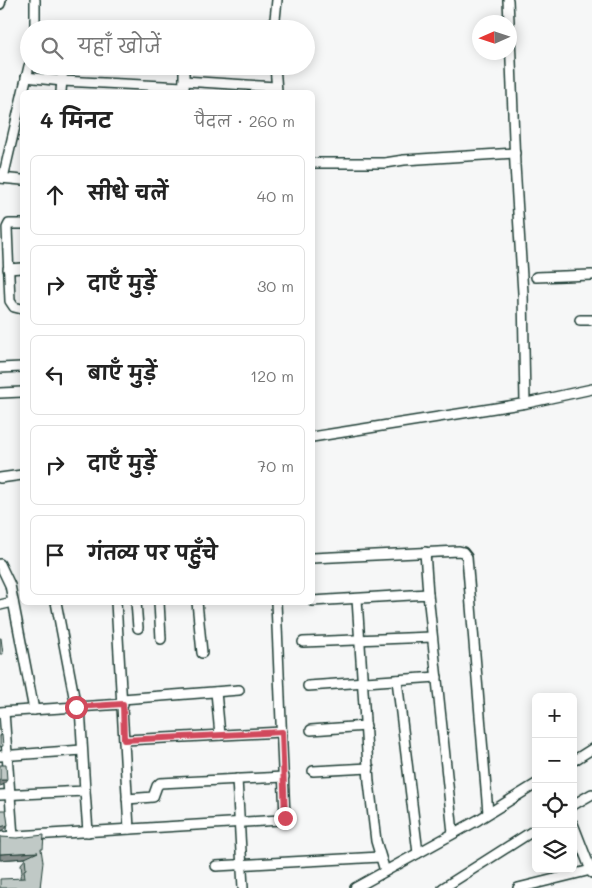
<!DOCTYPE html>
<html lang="hi">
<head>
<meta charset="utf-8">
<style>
  body { margin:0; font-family:Mali,"Playpen Sans Deva",sans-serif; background:#f6f6f6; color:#222 }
  .controls { position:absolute; right:15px; bottom:15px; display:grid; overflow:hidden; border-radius:8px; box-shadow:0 2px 12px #0003 }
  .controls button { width:45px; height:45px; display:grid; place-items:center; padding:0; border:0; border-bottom:1px solid #e0e0e0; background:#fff; color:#222; font:25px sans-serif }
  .compass { position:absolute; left:472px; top:15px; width:45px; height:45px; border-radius:50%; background:#fff; box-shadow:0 2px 12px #0003; rotate:267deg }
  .stop { position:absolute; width:15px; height:15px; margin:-11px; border:4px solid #d1495b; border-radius:50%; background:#fff }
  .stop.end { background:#d1495b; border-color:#fff; box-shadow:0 1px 5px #0008 }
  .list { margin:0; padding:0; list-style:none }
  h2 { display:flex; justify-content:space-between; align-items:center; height:65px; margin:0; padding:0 20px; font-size:21px }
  h2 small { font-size:16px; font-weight:400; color:#767676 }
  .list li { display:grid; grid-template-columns:32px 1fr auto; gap:15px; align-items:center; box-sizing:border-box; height:80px; margin:0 10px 10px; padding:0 10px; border:1px solid #e0e0e0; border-radius:8px }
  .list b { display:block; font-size:19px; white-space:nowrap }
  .list em { font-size:16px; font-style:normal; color:#767676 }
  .icon { flex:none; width:28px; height:28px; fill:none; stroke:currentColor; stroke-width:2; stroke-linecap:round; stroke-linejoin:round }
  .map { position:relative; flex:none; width:592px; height:888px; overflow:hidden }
  .search { position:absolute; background:#fff; box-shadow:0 2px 12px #0003; left:20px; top:20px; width:295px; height:55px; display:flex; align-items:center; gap:12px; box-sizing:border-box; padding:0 18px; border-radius:28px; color:#767676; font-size:19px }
  .panel { position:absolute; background:#fff; box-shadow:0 2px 12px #0003; left:20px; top:90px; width:295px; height:515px; border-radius:8px }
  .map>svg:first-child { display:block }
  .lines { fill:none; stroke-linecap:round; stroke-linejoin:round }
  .minor-casing { stroke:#1f3d34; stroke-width:12 }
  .minor { stroke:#fff; stroke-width:9 }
  .wall { fill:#a5adaa; stroke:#1f3d34 }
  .shaded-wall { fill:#868d8b; stroke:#1f3d34 }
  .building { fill:#c0c9c6; stroke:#1f3d34 }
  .route { stroke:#d1495b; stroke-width:6 }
</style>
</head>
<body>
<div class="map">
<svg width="592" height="888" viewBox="0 0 592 888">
  <rect width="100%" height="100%" fill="#f6f7f7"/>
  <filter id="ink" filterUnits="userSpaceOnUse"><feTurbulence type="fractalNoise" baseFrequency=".02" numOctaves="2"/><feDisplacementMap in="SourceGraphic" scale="10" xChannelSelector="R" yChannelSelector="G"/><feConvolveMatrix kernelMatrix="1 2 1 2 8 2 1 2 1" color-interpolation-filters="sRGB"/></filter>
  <g filter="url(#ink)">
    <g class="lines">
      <g class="minor-casing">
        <g id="minor">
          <polyline points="508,0 509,22"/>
          <polyline points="0,4 1,0"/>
          <polyline points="35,29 35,0"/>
          <polyline points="274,29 277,0"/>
          <polyline points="510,35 515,165 523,293 525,403"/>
          <polyline points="184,66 184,87"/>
          <polyline points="275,66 277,91"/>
          <polyline points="26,77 62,81 184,87"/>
          <polyline points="184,81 276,87"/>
          <polyline points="61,92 63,66"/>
          <polyline points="312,163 385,163 404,160 515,153"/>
          <polyline points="0,178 22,180"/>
          <polyline points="3,178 29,66"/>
          <polyline points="22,224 9,224 7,228 10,301 14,307 22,309"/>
          <polyline points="8,269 22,268"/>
          <polyline points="536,277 592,275"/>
          <polyline points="580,320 592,320"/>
          <polyline points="0,368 22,367"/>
          <polyline points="0,393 22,392"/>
          <polyline points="312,437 527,403 592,389"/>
          <polyline points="0,478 22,475"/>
          <polyline points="425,552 428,594"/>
          <polyline points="312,558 459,551 463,552 467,557 488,813"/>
          <polyline points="0,564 10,585 34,710"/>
          <polyline points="357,599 369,782 376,841 385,871"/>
          <polyline points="312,601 428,594 453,833"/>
          <polyline points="56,602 76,707"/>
          <polyline points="116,602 129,829"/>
          <polyline points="136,602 138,628"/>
          <polyline points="159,602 161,639"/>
          <polyline points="197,602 202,653"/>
          <polyline points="0,605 13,602"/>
          <polyline points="303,642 432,637"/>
          <polyline points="397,680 418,853"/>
          <polyline points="308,686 437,677"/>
          <polyline points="216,692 220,735"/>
          <polyline points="122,699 239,690"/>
          <polyline points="0,712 123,704"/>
          <polyline points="4,712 13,837"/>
          <polyline points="311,730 366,726"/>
          <polyline points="125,740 282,732"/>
          <polyline points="0,756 82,750"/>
          <polyline points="573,761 592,749"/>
          <polyline points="313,771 369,768"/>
          <polyline points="237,779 243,888"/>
          <polyline points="85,791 88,832"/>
          <polyline points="0,795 85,791 80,707"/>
          <polyline points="127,799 153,797 157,786 160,783 284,777"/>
          <polyline points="573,805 592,794"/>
          <polyline points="573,824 592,873"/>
          <polyline points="0,837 280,820 285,817 276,602"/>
          <polyline points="216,866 380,857"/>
          <polyline points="355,888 478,820 536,784"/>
          <polyline points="443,888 536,829"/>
          <polyline points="518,888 591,870"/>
        </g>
      </g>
      <use href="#minor" class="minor"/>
    </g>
    <polygon class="wall" points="0,836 1,837 41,852 40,888 20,878 20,876 22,873 21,864 26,858 0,860"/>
    <g class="shaded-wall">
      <polygon points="0,780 7,780 3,785 0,786"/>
      <polygon points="8,825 4,830 0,831 0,827 1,826"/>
      <polygon points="38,852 35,857 0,860 0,854"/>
    </g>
    <g class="building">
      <polygon points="0,638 1,638 3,654 0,654"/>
      <polygon points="2,735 3,746 0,747 0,736"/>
      <polygon points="0,765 6,765 7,780 0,780"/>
      <polygon points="0,810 6,810 8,825 0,827"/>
      <polygon points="44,835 43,849 41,849 43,862 40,888 0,888 0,879 25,878 24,870 26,869 25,858 38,852 0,854 0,836 1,837 17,838"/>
    </g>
  </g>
  <g class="lines" filter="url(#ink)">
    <polyline class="route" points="76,707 123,704 124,740 282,732 285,818"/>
  </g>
</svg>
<div class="controls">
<button>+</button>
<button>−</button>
<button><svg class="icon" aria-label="locate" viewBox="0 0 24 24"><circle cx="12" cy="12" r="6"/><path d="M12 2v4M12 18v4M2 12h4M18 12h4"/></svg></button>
<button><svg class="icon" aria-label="layers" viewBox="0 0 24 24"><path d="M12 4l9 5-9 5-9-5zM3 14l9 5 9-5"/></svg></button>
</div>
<svg class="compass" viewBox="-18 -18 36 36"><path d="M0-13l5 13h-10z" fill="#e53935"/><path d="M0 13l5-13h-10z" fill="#767676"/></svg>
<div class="stop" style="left:76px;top:707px"></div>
<div class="stop end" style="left:285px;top:818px"></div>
<div class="search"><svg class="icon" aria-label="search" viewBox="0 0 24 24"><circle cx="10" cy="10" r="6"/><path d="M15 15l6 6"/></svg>यहाँ खोजें</div>
<section class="panel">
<h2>4 मिनट<small>पैदल · 260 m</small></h2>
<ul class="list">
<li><svg class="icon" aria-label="ahead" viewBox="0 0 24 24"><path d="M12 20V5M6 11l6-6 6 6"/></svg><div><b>सीधे चलें</b></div><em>40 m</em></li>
<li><svg class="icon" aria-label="right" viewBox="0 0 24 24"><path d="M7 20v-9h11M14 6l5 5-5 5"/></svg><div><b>दाएँ मुड़ें</b></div><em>30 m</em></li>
<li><svg class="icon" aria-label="left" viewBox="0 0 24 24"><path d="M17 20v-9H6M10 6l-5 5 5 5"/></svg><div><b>बाएँ मुड़ें</b></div><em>120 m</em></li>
<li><svg class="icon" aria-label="right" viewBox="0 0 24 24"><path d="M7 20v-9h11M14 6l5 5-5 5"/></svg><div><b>दाएँ मुड़ें</b></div><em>70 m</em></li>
<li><svg class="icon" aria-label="arrive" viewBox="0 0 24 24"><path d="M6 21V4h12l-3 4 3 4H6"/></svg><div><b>गंतव्य पर पहुँचे</b></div></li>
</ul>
</section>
</div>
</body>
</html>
